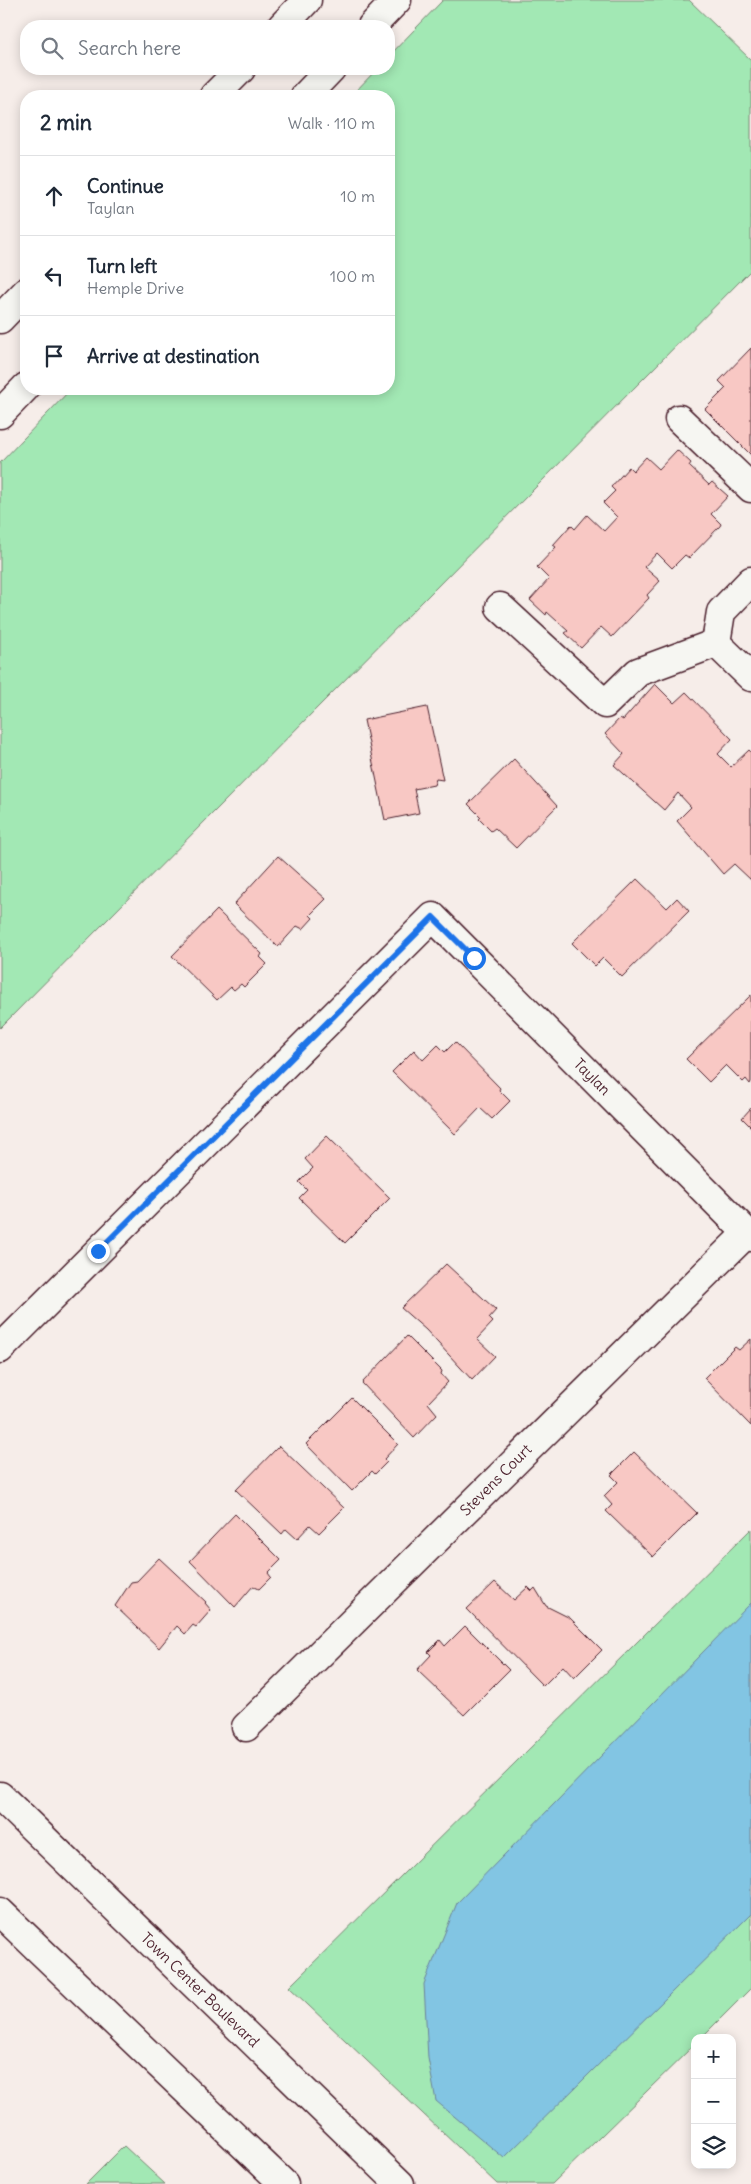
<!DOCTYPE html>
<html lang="en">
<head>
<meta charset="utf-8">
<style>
  body { margin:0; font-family:Delius,sans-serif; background:#f6f6f7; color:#1f2937 }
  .controls { position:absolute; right:15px; bottom:15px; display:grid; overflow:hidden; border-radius:10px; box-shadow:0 2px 12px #0003 }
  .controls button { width:45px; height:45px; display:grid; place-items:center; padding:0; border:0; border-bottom:1px solid #e0e1e3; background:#fff; color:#1f2937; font:25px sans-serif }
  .stop { position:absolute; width:15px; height:15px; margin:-11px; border:4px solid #1a73e8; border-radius:50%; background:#fff }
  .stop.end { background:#1a73e8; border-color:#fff; box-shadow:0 1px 5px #0008 }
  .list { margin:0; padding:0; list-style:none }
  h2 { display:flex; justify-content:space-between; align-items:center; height:65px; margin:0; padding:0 20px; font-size:21px }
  h2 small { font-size:16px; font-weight:400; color:#747a83 }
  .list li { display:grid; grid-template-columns:32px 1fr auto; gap:15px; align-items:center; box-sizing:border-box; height:80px; padding:0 20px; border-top:1px solid #e0e1e3 }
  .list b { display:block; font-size:19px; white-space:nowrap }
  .list p { margin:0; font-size:16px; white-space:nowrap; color:#747a83 }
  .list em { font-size:16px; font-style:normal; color:#747a83 }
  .icon { flex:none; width:28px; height:28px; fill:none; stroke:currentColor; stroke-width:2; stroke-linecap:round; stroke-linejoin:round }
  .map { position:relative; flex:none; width:751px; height:2184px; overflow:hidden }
  .search { position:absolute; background:#fff; box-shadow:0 2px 12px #0003; left:20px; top:20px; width:375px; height:55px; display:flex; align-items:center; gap:12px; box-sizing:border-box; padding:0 18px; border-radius:20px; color:#747a83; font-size:19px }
  .panel { position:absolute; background:#fff; box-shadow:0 2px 12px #0003; left:20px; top:90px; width:375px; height:305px; border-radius:20px }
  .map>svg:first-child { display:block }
  .green { fill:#a2e8b4; stroke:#768470 }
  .water { fill:#82c5e3; stroke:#6c8399 }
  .building { fill:#f8c8c4; stroke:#4a1f2b }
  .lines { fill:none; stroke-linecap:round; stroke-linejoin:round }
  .minor-casing { stroke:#4a1f2b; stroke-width:31 }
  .major-casing { stroke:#4a1f2b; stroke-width:31 }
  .minor { stroke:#f6f6f2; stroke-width:28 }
  .major { stroke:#f6f6f2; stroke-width:28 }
  .route { stroke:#1a73e8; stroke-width:6 }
  .labels { text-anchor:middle; stroke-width:4; stroke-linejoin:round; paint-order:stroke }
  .street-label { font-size:15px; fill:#4a1f2b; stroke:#f6f6f2 }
</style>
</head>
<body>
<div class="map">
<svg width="751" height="2184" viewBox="0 0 751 2184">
  <rect width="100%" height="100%" fill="#f6ede9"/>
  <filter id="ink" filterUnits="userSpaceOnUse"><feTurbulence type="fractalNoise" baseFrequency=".02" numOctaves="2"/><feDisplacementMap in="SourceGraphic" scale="10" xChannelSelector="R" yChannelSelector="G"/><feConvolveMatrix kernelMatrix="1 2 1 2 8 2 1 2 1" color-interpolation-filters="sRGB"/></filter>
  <g filter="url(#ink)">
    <g class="green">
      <polygon points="443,0 689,0 751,60 751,270 0,1028 0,463 71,389 389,389 389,96 351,96 377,69 389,69 389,56"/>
      <polygon points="751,1529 751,1988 701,2038 695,2038 695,2044 552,2184 497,2184 289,1987"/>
      <polygon points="124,2146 165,2184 86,2184"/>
    </g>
    <polygon class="water" points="751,1603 751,1914 504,2158 436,2101 428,2058 424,1984 457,1903"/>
    <g class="building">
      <polygon points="751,348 751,455 705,409 726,388 719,381"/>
      <polygon points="677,450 691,463 689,466 709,485 712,482 728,496 711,514 721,524 720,526 689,558 685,555 672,568 657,553 644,567 660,581 647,595 649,598 612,637 601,627 581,648 565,633 568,631 547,612 546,615 530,600 549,579 537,567 556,547 553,545 571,525 575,529 587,515 604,531 617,517 603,503 615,491 611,487 629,467 633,471 646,457 659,469"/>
      <polygon points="655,684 674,703 686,692 732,739 718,754 731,767 749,750 751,752 751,880 734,864 723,874 677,821 691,807 678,793 664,810 614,765 624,754 605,734 620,718 623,720"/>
      <polygon points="427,707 443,780 436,779 434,785 414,789 419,813 385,820 364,720"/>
      <polygon points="514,759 557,806 516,848 495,828 491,831 479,819 481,817 468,804"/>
      <polygon points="278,856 326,899 310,915 313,918 303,929 297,926 278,947 234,904"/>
      <polygon points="637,879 667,908 677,898 689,911 622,977 603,958 595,966 572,943"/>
      <polygon points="217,910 262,954 260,957 267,964 244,987 241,984 234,990 231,987 217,1000 172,956"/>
      <polygon points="751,995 751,1082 750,1084 746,1079 743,1082 726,1065 709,1082 686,1059"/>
      <polygon points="455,1042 500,1088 499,1090 510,1101 492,1119 480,1108 455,1134 392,1072 414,1050 423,1060 438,1045 445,1052"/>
      <polygon points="751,1108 751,1127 742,1118"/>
      <polygon points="327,1136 390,1198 345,1243 299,1198 307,1190 299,1182 313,1168 305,1159"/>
      <polygon points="446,1264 496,1310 489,1318 493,1322 477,1339 495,1356 472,1380 426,1330 401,1308"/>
      <polygon points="407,1336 442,1371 441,1374 448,1382 428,1403 437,1414 414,1438 362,1383"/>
      <polygon points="751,1339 751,1426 704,1378 735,1347 739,1350"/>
      <polygon points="352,1398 398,1444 384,1459 387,1462 375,1474 372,1471 352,1491 306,1444"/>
      <polygon points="279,1446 344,1508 319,1533 310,1525 297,1539 286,1529 282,1534 236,1490"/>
      <polygon points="634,1452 697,1513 653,1557 606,1511 612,1505 604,1496 618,1482 611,1475"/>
      <polygon points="235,1514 281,1560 268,1573 271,1577 259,1589 253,1586 235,1607 190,1561"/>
      <polygon points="159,1558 206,1602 205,1603 211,1610 196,1627 193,1625 185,1634 177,1626 159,1648 115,1606 131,1582 137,1581"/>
      <polygon points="495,1582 514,1600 528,1587 532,1591 535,1588 546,1606 570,1618 602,1650 574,1678 563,1666 543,1686 467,1609"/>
      <polygon points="465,1626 509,1670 464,1715 417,1670 431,1655 428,1652 440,1640 445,1646"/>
    </g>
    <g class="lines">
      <g class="minor-casing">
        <g id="minor">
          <polyline points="679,419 751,488"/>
          <polyline points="751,581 721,612 716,643 751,677"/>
          <polyline points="500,607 605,704 638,672 716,643"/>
          <polyline points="0,1349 433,917 751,1237"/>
          <polyline points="246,1727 747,1233"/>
          <polyline points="0,1796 400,2184"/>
          <polyline points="0,1912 284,2184"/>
        </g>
      </g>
      <g class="major-casing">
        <g id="major">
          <polyline points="282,26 307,0"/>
          <polyline points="372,26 397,0"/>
          <polyline points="214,96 241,69"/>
          <polyline points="305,96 331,69"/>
          <polyline points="0,319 26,292"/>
          <polyline points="0,414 26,387"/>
        </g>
      </g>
      <use href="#minor" class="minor"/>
      <use href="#major" class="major"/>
    </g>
  </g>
  <g class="lines" filter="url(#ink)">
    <polyline class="route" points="98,1251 433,917 474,958"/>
  </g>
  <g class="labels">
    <g class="street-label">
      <text transform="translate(592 1077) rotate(45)" y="5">Taylan</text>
      <text transform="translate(496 1480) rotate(-45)" y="5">Stevens Court</text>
      <text transform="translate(200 1990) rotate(44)" y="5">Town Center Boulevard</text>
    </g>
  </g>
</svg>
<div class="controls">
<button>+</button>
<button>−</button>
<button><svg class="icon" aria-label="layers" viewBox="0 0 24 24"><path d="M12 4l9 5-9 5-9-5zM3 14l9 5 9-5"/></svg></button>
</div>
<div class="stop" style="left:474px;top:958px"></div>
<div class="stop end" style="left:98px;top:1251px"></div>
<div class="search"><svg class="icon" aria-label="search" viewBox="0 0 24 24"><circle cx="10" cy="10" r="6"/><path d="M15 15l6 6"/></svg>Search here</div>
<section class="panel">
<h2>2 min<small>Walk · 110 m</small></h2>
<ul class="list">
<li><svg class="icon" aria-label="ahead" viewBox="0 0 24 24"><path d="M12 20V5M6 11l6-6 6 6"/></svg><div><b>Continue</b><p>Taylan</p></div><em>10 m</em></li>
<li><svg class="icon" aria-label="left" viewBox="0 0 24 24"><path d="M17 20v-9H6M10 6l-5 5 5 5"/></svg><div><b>Turn left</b><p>Hemple Drive</p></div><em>100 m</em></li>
<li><svg class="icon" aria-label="arrive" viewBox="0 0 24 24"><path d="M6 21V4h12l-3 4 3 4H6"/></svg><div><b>Arrive at destination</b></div></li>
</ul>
</section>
</div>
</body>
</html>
